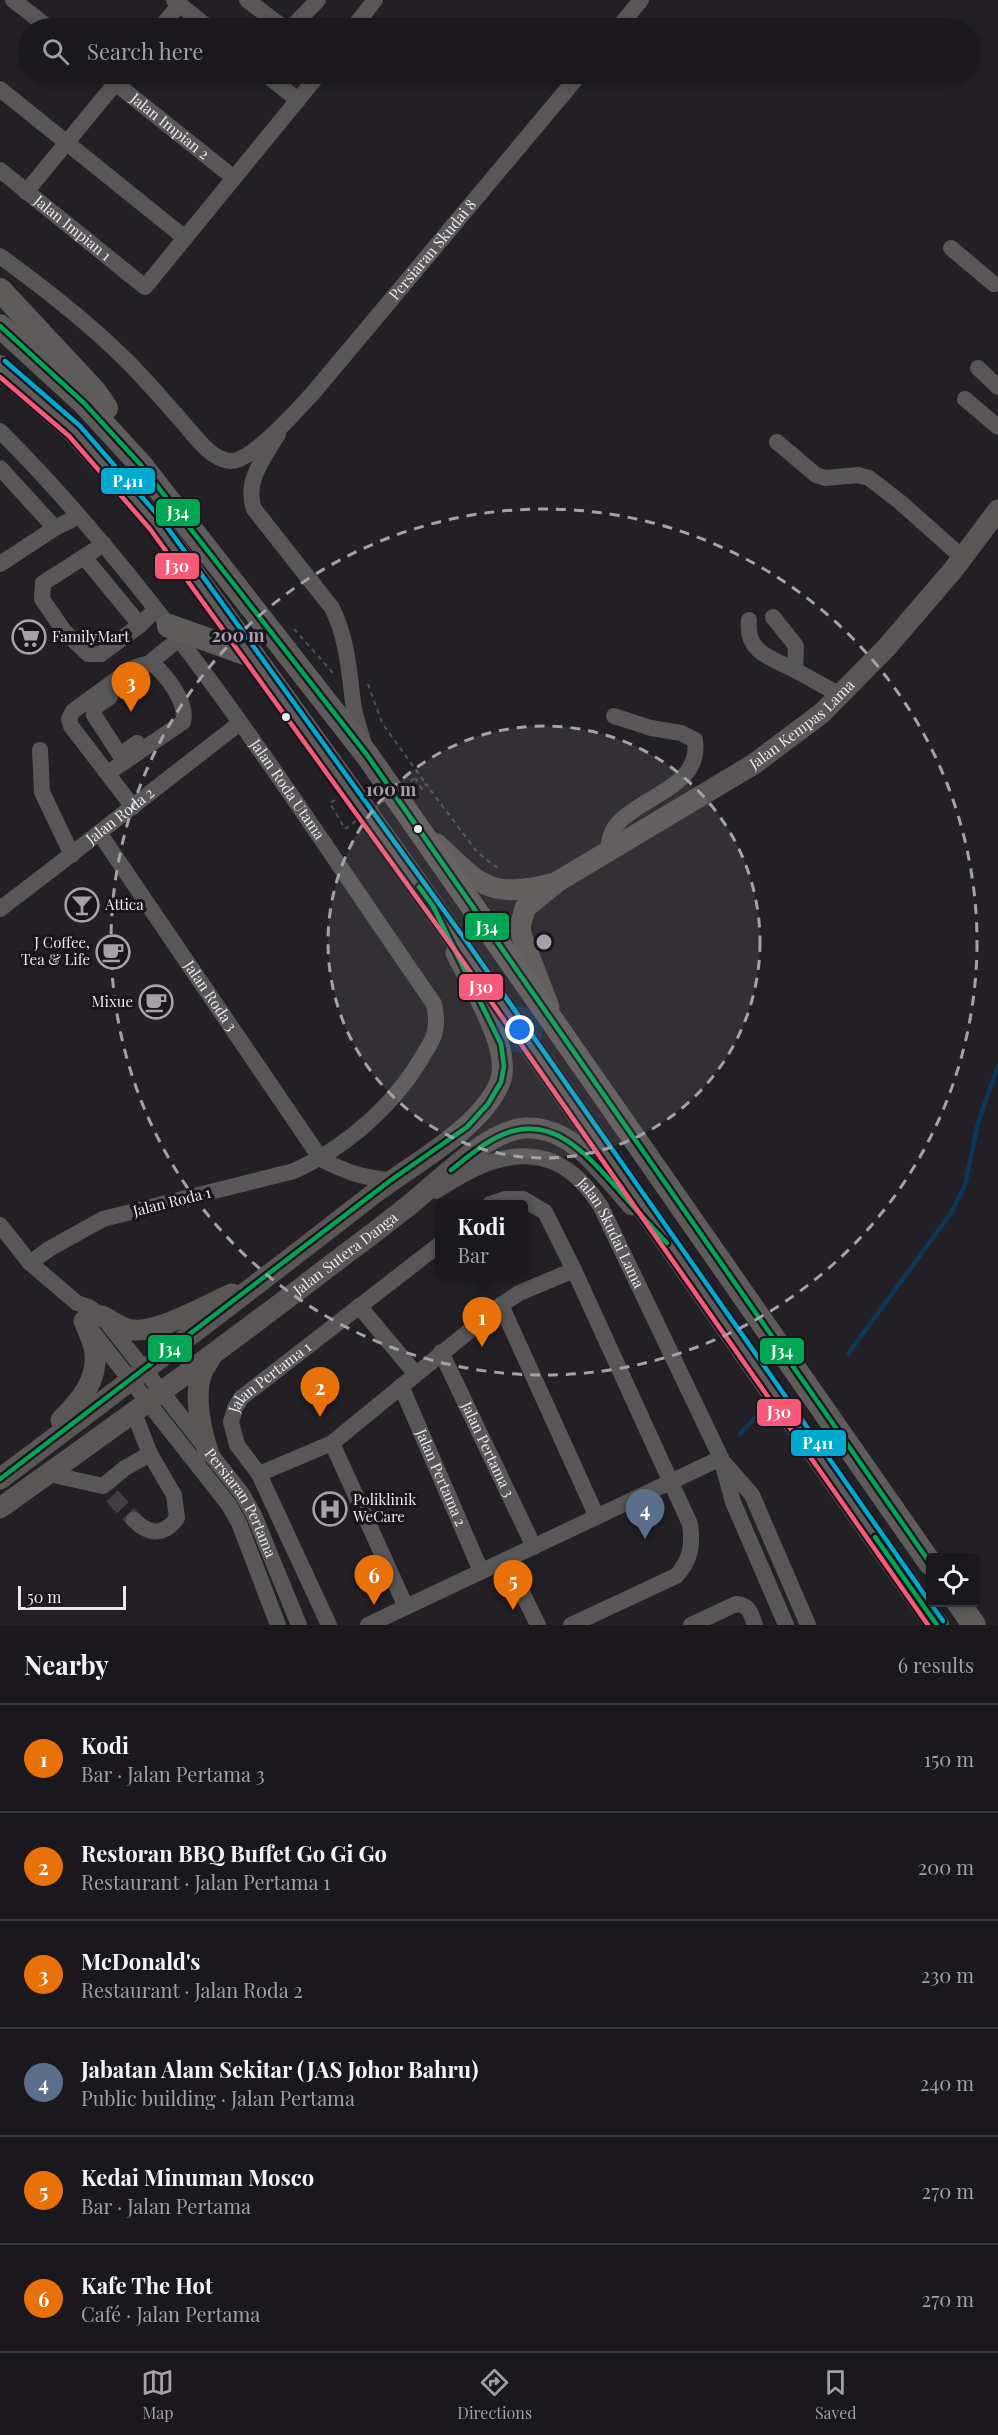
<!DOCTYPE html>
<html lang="en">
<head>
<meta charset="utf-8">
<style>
  body { margin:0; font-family:"Playfair Display",serif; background:#272529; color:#f1f3f6 }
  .controls { position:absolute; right:18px; bottom:18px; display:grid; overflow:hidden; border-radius:6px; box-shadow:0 3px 9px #0003 }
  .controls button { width:54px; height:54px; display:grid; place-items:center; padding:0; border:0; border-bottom:2px solid #38373b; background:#1a181c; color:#f1f3f6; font:30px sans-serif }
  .scale { position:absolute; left:18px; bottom:15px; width:108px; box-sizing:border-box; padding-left:6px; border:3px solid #eae7ee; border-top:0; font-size:16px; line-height:21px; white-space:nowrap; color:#eae7ee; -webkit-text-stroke:4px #19141e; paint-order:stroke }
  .you { position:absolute; left:520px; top:1030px; width:21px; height:21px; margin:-15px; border:4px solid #fff; border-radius:50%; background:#1a73e8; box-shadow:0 0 0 9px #1a73e833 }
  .badge { display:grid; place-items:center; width:39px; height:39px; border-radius:50%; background:#a4a1a8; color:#fff; font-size:20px; font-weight:700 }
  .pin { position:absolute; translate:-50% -50px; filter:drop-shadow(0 2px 3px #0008) }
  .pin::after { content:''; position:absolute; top:32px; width:21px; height:18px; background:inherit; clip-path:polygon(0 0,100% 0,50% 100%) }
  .popup { position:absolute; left:435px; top:1200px; width:93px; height:78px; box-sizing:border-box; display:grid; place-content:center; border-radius:6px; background:#1a181c; filter:drop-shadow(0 2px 4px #0005); font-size:20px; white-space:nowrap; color:#9fa0a3 }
  .popup b { font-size:22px; color:#f1f3f6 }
  .popup::after { content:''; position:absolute; left:50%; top:100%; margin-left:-12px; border:12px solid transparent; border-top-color:#1a181c }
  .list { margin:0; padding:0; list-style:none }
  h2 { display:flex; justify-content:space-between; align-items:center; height:78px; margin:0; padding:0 24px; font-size:26px }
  h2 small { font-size:20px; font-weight:400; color:#9fa0a3 }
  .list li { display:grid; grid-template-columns:39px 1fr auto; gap:18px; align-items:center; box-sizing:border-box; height:108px; padding:0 24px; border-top:2px solid #38373b }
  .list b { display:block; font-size:22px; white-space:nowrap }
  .list p { margin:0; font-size:20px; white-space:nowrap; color:#9fa0a3 }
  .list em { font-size:20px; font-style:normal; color:#9fa0a3 }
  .icon { flex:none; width:33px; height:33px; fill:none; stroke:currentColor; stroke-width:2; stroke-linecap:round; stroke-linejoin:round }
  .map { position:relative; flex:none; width:998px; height:1625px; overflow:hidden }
  .search { position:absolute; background:#1a181c; box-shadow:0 3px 9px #0003; left:18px; right:18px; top:18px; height:66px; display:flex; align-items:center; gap:15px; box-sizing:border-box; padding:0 21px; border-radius:33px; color:#9fa0a3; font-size:22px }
  .sheet { height:726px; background:#1a181c }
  nav { display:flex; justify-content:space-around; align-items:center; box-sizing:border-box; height:84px; border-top:2px solid #38373b; background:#1a181c; font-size:16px; color:#9fa0a3 }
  nav a { display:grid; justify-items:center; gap:3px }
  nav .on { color:#a4a1a8 }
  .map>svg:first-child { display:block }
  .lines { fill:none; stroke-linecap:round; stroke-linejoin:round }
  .stream { stroke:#0a375a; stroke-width:4.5 }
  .minor-tunnel { stroke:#413e43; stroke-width:16; stroke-dasharray:16 8; stroke-linecap:butt }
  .path { stroke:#535253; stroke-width:2; stroke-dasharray:4.5 4.5; stroke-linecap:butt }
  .minor { stroke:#585657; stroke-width:16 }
  .major { stroke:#595655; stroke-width:21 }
  .highway { stroke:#5e5c5b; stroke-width:24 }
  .path-bridge { stroke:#535253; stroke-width:2; stroke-dasharray:4.5 4.5; stroke-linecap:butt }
  .bus-1-casing { stroke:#19141e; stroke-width:9 }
  .bus-2-casing { stroke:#19141e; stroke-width:9 }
  .bus-3-casing { stroke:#19141e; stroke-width:9 }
  .bus-1 { stroke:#00a651; stroke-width:4.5 }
  .bus-2 { stroke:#f75a77; stroke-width:4.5 }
  .bus-3 { stroke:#00a9ce; stroke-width:4.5 }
  .ring { fill:none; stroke:#a4a1a8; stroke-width:3; stroke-dasharray:10 8 }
  .bus-dot { fill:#eae7ee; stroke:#19141e; stroke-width:2 }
  .labels { text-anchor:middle; stroke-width:6; stroke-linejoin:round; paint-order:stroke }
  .street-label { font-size:15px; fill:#eae7ee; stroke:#19141e }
  .poi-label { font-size:15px; fill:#eae7ee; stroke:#19141e; text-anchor:start }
  .centre { fill:#a4a1a8; stroke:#19141e; stroke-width:3 }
  .ring-label { font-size:18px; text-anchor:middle; font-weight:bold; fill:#a4a1a8; stroke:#19141e; stroke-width:6; stroke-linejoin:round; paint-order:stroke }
  .line-badge { stroke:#19141e; stroke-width:2 }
  .badge-label { font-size:16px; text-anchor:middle; font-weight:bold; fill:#fff }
</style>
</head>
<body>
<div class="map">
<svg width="998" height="1625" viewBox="0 0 998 1625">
  <rect width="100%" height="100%" fill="#232025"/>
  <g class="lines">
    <g class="stream">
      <polyline points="848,1354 951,1213 965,1185 978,1123 998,1066"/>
      <polyline points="740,1434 754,1419"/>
    </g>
    <polyline class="minor-tunnel" points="112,1496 134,1520"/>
    <g class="path">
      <polyline points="294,629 334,674"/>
      <polyline points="368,684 382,723 426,784"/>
      <polyline points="415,778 422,789 426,784 477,852 499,869"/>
      <polyline points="335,800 330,803 345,829"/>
    </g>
    <g class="minor">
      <polyline points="13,0 49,28"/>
      <polyline points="174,0 209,28"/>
      <polyline points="247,0 284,28"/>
      <polyline points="160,28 180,4"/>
      <polyline points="291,28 318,0"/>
      <polyline points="353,28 375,0"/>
      <polyline points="618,28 641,0"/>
      <path id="s1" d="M104,74L234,178"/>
      <polyline points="265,74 298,100"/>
      <polyline points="0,89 185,238"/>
      <path id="s2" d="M0,170L145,287L319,74"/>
      <polyline points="26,192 123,74"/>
      <polyline points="951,248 994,284"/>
      <path id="s3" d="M0,256C44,288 88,322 127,361C145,379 162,399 179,418C192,432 210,460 230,461C252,462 298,409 313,393L580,74"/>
      <polyline points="978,368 998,387"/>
      <polyline points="965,399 998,427"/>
      <path id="s4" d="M0,431C170,601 298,808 434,1004C436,1013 437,1022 435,1031C434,1039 429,1046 425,1052C397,1103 347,1147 294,1171L103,1219L49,1249L30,1263"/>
      <path d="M278,434C264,458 244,481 254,509L332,608C347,638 349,670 353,703C355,717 360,731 364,744"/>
      <polyline points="777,442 816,475 825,478 858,475 869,478 900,502 963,558"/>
      <polyline points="0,468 55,528"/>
      <polyline points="104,544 43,583 42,599 64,631 88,654 101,654 140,625 155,610"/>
      <polyline points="84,557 140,625"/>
      <polyline points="0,564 55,528 79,516"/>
      <polyline points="773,617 796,646 795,670 840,695"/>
      <path d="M749,620C745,652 771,658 795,670"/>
      <polyline points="148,664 179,639"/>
      <polyline points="110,697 94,708 94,715 120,755 137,743"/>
      <polyline points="40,750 42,792 72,855"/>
      <path d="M108,773L183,722C188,703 167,676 153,664L142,665L131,669L73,711L69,719L71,726L133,807"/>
      <path id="s5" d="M100,834L321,1159C346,1172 363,1178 391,1180"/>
      <path d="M609,850C605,798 704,799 695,740L681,733L651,728L614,716"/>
      <path id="s6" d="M0,909C81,848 159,785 240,723"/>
      <path id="s7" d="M436,1191C454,1180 474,1167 494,1161C543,1146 576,1167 601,1207L721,1458L733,1502L786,1625"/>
      <path d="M490,1204L505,1199H523L545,1212L574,1270L690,1524C693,1545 691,1560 676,1576L571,1625"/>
      <path id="s8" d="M0,1225L30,1263L77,1303L89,1307L102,1316L242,1494L254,1515L299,1625"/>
      <polyline points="501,1305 597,1517"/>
      <polyline points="359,1306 415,1373"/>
      <polyline points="91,1330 229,1505 239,1523 278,1625"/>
      <path id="s9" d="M441,1352L534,1547"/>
      <path id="s10" d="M401,1386L481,1571"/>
      <polyline points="332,1443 406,1607"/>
      <polyline points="725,1464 752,1495 808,1625"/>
      <polyline points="49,1474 103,1486 125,1468 150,1454 134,1413"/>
      <polyline points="259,1474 332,1443 501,1305 519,1293 574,1270"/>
      <path d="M134,1520C149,1535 164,1536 177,1518L174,1495L150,1454"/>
      <polyline points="506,1560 538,1625"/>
      <path id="s11" d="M329,1625L259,1474L237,1445L231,1422L235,1408L241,1398L440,1244"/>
      <polyline points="368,1625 721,1458"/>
      <path d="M691,1625L736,1604C750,1605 751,1614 755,1625"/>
    </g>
    <g class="major">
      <path d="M437,844C480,885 489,899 551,884"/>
      <path id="s12" d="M549,1007L522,937L520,927L525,908L557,882L754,764L822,713L887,647L953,570L998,510"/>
      <path d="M102,1316C110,1320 119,1326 127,1329C152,1337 208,1304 232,1294"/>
      <path d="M61,1420C79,1402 98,1381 95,1353C94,1343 88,1331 84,1321"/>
      <path d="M208,1451C201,1431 194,1396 201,1376C202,1370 207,1364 210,1359"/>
      <path d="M0,1479C125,1385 249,1291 372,1195C411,1165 482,1128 500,1082C513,1049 471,984 456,953"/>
      <path id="s13" d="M0,1508C102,1436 202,1363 301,1288C338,1259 376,1232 413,1202C441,1179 489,1130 525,1128C573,1126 603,1173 632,1205"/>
    </g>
    <g class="highway">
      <polyline points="0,290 95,392 106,408"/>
      <polyline points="0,326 84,403 140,464 367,755 930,1563"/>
      <path d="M0,367L74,431L156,524L173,547C435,901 682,1266 937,1625"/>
      <polyline points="169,626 253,656"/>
      <polyline points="958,1602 974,1625"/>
    </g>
    <polyline class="path-bridge" points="345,829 415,778"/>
    <g class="bus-1-casing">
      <g id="bus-1">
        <polyline points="0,326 84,403 140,464 367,755 930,1563"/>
        <path d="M451,1170C470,1155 490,1137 513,1131C559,1119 590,1159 617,1188C633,1207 650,1225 667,1243"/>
        <polyline points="0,1479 391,1180 467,1127 488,1104 501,1082 504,1066 501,1044 433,906 419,887"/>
        <polyline points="875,1537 937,1625"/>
      </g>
    </g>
    <g class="bus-2-casing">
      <polyline id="bus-2" points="0,377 69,436 150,529 457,953 928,1625"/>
    </g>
    <g class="bus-3-casing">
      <polyline id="bus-3" points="5,361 80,426 162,520 469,945 943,1621"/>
    </g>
    <use href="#bus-1" class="bus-1"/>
    <use href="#bus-2" class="bus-2"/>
    <use href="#bus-3" class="bus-3"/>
  </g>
  <circle cx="544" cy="942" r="216" fill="#a4a1a8" fill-opacity=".12"/>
  <g class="ring">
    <circle cx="544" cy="942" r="216"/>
    <circle cx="544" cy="942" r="433"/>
  </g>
  <defs>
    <g id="supermarket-ring" transform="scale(1.725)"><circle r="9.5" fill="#19141e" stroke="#a4a1a8" stroke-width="1.5"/><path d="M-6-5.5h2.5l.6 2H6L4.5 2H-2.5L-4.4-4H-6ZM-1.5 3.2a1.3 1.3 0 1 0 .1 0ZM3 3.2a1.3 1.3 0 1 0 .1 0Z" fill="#a4a1a8"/></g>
    <g id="bar-ring" transform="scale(1.725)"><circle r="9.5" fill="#19141e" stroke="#a4a1a8" stroke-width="1.5"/><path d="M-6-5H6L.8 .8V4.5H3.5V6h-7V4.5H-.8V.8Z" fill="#a4a1a8"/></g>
    <g id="cafe-ring" transform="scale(1.725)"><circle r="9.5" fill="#19141e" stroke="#a4a1a8" stroke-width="1.5"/><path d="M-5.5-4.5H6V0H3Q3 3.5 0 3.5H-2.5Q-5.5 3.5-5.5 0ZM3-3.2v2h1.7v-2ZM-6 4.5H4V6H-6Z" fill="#a4a1a8"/></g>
    <g id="hospital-ring" transform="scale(1.725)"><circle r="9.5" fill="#19141e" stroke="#a4a1a8" stroke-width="1.5"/><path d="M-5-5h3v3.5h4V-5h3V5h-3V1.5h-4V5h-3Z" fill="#a4a1a8"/></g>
  </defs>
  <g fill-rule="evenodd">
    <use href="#supermarket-ring" x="29" y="637"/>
    <use href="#bar-ring" x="82" y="905"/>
    <use href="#cafe-ring" x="113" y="952"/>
    <use href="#cafe-ring" x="156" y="1002"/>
    <use href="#hospital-ring" x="330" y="1509"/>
  </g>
  <g class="bus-dot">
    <circle cx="286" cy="717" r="5"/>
    <circle cx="418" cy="829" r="5"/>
  </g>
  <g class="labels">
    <g class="street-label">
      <text dy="5" stroke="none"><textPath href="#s1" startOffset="84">Jalan Impian 2</textPath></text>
      <text dy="5" stroke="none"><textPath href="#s2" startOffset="93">Jalan Impian 1</textPath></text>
      <text dy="5" stroke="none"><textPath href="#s3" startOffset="606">Persiaran Skudai 8</textPath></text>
      <text dy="5" stroke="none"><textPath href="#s12" startOffset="438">Jalan Kempas Lama</textPath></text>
      <text dy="5" stroke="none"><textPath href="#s4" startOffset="460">Jalan Roda Utama</textPath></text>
      <text dy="5" stroke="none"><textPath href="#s6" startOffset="152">Jalan Roda 2</textPath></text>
      <text dy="5" stroke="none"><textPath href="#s5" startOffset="196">Jalan Roda 3</textPath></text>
      <text transform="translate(172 1202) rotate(-14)" y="5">Jalan Roda 1</text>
      <text dy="5" stroke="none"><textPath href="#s7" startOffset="220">Jalan Skudai Lama</textPath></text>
      <text dy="5" stroke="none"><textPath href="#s13" startOffset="429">Jalan Sutera Danga</textPath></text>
      <text dy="5" stroke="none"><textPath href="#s11" startOffset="288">Jalan Pertama 1</textPath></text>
      <text dy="5" stroke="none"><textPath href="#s9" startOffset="108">Jalan Pertama 3</textPath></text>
      <text dy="5" stroke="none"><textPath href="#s10" startOffset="100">Jalan Pertama 2</textPath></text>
      <text dy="5" stroke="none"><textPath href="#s8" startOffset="372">Persiaran Pertama</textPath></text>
    </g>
    <g class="poi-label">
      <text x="52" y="642">FamilyMart</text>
      <text x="105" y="910">Attica</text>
      <text x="90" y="948" text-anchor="end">J Coffee,<tspan x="90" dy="17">Tea &amp; Life</tspan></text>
      <text x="133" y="1007" text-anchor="end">Mixue</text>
      <text x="353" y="1505">Poliklinik<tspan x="353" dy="17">WeCare</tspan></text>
    </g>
  </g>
  <circle cx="544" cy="942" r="9" class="centre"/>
  <g class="ring-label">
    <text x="238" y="642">200 m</text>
    <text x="391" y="796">100 m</text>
  </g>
  <g class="line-badge">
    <rect x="100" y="467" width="56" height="28" rx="6" fill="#00a9ce"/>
    <rect x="155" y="498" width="46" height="29" rx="6" fill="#00a651"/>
    <rect x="154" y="552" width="46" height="28" rx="6" fill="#f75a77"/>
    <rect x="464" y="912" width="46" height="29" rx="6" fill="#00a651"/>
    <rect x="458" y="973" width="46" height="28" rx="6" fill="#f75a77"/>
    <rect x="147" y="1334" width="46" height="29" rx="6" fill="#00a651"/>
    <rect x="759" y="1337" width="46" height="28" rx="6" fill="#00a651"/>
    <rect x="756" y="1398" width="46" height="29" rx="6" fill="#f75a77"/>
    <rect x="790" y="1429" width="57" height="28" rx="6" fill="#00a9ce"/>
  </g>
  <g class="badge-label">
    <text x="128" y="487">P411</text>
    <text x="178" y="518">J34</text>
    <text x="177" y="572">J30</text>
    <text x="487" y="933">J34</text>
    <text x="481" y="993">J30</text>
    <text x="170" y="1355">J34</text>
    <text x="782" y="1357">J34</text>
    <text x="779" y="1418">J30</text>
    <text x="818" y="1449">P411</text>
  </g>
</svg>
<div class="controls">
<button><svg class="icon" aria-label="locate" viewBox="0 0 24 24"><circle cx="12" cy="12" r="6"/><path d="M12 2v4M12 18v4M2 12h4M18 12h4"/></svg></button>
</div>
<div class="scale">50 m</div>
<div class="you"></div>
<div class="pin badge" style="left:482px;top:1347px;background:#e8710a">1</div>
<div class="popup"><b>Kodi</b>Bar</div>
<div class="pin badge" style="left:320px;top:1417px;background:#e8710a">2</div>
<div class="pin badge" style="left:131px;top:712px;background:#e8710a">3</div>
<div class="pin badge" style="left:645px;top:1539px;background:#5c6f8a">4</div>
<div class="pin badge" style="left:513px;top:1610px;background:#e8710a">5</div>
<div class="pin badge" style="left:374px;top:1605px;background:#e8710a">6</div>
<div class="search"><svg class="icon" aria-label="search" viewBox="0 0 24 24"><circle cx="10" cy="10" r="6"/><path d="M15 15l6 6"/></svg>Search here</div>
</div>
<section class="sheet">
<h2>Nearby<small>6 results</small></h2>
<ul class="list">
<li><span class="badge" style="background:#e8710a">1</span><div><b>Kodi</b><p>Bar · Jalan Pertama 3</p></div><em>150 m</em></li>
<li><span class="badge" style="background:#e8710a">2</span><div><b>Restoran BBQ Buffet Go Gi Go</b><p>Restaurant · Jalan Pertama 1</p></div><em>200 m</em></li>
<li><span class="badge" style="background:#e8710a">3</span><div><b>McDonald's</b><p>Restaurant · Jalan Roda 2</p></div><em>230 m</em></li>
<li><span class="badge" style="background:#5c6f8a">4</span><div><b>Jabatan Alam Sekitar (JAS Johor Bahru)</b><p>Public building · Jalan Pertama</p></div><em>240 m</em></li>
<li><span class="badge" style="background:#e8710a">5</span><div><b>Kedai Minuman Mosco</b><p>Bar · Jalan Pertama</p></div><em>270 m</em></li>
<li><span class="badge" style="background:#e8710a">6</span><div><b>Kafe The Hot</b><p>Café · Jalan Pertama</p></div><em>270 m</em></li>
</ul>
</section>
<nav>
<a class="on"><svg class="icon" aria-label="map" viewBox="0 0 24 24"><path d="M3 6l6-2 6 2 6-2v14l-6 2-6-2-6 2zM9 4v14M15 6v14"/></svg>Map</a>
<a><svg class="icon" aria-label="directions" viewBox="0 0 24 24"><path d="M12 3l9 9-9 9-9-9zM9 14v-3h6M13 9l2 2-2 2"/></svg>Directions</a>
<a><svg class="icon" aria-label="saved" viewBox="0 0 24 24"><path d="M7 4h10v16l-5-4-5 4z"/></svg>Saved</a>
</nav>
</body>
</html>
